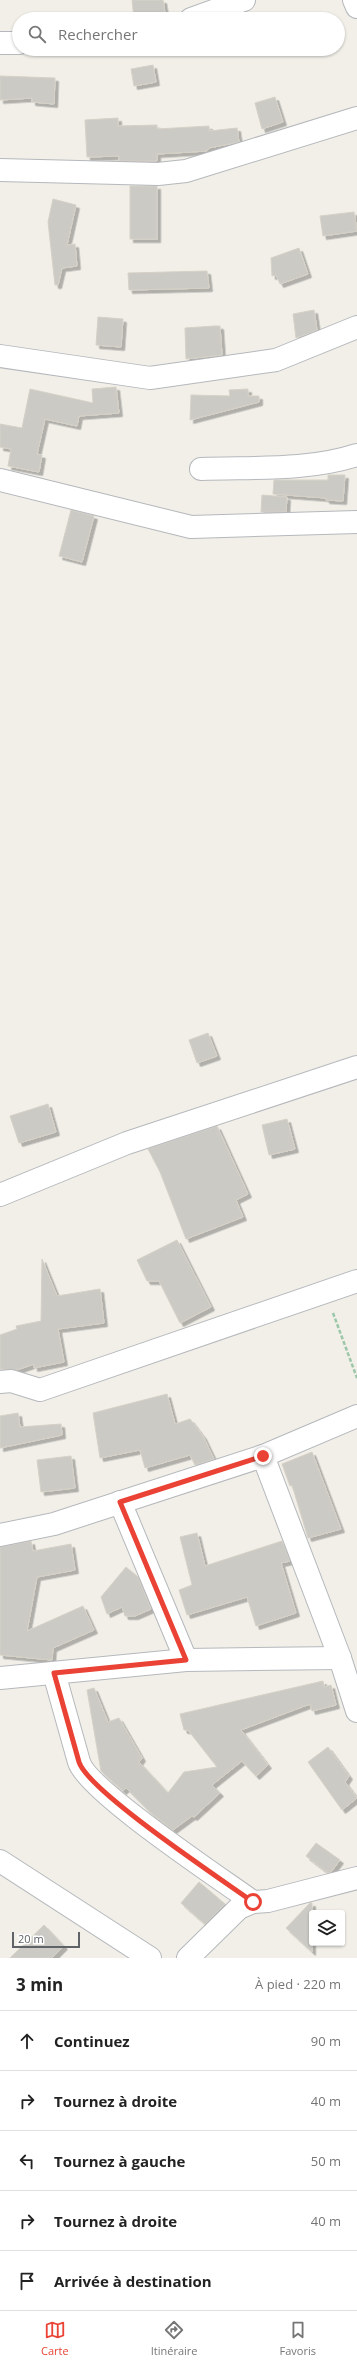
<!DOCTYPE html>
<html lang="fr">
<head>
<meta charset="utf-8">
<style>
  body { margin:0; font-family:"Open Sans",sans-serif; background:#f6f6f6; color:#222 }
  .controls { position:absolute; right:12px; bottom:12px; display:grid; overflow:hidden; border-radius:4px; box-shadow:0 1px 3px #0004 }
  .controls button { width:36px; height:36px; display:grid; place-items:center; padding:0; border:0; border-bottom:1px solid #e0e0e0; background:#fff; color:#222; font:20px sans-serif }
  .scale { position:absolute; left:12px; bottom:10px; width:68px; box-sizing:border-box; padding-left:4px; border:2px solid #5f6368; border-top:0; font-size:11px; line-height:14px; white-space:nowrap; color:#5f6368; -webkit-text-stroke:3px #fff; paint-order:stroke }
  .stop { position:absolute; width:12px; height:12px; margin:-9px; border:3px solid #ea4335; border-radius:50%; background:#fff }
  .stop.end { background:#ea4335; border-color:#fff; box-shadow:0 1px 4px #0008 }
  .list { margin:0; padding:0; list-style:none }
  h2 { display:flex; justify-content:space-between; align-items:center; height:52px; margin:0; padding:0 16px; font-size:17px }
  h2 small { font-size:13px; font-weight:400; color:#767676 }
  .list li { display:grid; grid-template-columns:26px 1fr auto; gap:12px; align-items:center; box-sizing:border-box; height:60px; padding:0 16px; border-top:1px solid #e0e0e0 }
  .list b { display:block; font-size:15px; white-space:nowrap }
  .list em { font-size:13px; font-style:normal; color:#767676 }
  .icon { flex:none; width:22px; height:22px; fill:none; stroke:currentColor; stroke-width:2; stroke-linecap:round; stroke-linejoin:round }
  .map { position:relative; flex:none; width:357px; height:1958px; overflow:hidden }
  .search { position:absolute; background:#fff; box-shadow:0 1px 3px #0004; left:12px; right:12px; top:12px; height:44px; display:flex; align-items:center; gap:10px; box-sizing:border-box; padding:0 14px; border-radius:22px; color:#767676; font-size:15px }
  .sheet { height:352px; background:#fff }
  nav { display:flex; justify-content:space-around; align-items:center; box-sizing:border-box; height:56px; border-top:1px solid #e0e0e0; background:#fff; font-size:11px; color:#767676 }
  nav a { display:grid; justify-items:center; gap:2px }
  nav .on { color:#ea4335 }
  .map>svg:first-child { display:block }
  .building { fill:#cccac5; stroke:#d6d1c6; filter:url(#shadow) }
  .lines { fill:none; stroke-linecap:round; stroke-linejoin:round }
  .minor-casing { stroke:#b5b8bc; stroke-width:24 }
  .path { stroke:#9cc7a9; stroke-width:2.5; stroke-dasharray:4 2; stroke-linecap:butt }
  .minor { stroke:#fff; stroke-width:22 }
  .route { stroke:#ea4335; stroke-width:5 }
</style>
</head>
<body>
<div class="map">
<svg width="357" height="1958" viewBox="0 0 357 1958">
  <defs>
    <filter id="shadow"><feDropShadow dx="3.5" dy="3.5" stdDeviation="0" flood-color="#0004"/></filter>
  </defs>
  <rect width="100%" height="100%" fill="#f1efe8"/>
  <g class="building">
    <polygon points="132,0 163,0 166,19 134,19"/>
    <polygon points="153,65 156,82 134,86 131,69"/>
    <polygon points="0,76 55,78 54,104 32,102 32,98 0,100"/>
    <polygon points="275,97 283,122 262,129 255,103"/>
    <polygon points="118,118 118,126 157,125 157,129 209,126 209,131 237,128 239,142 209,148 207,151 157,154 157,161 119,161 119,156 87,157 85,120"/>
    <rect x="130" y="186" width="27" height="53"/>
    <polygon points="53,199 76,205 67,245 75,244 77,266 62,268 58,285 55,285 48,222"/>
    <polygon points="354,212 357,231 323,236 320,216"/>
    <polygon points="299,248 308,274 280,284 276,275 272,276 271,258"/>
    <polygon points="207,271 209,288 129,290 128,273"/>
    <polygon points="314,310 317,330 296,338 293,314"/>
    <polygon points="98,317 123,319 121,347 96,345"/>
    <polygon points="214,326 220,326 222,355 186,359 185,328"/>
    <polygon points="116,387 119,413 79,416 77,426 45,419 37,454 42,455 39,472 8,466 11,449 0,447 0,424 22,428 30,389 93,403 92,389"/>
    <polygon points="248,389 248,396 259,396 259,402 190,420 191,395 230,396 229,390"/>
    <polygon points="328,475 345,475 343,501 326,500 326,498 273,494 274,480 328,480"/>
    <polygon points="262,495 287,497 286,512 261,512"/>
    <polygon points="71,510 94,516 82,562 59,556"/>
    <polygon points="208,1033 217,1056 197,1063 189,1040"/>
    <polygon points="48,1104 56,1132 19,1143 10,1116"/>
    <polygon points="287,1119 295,1149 269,1155 262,1125"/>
    <polygon points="217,1126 248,1194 236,1200 243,1217 186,1239 160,1172 148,1149"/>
    <polygon points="177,1240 211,1307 180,1323 159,1281 147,1281 137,1260"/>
    <polygon points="42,1259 57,1296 100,1289 104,1323 58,1329 64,1362 34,1368 34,1364 17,1370 0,1369 0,1335 17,1329 16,1326 41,1321"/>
    <polygon points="167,1394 175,1424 190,1419 203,1436 214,1459 195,1465 190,1455 145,1468 140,1450 100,1458 93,1413"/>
    <polygon points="18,1413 20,1427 61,1424 62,1435 0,1448 0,1416"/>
    <polygon points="312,1452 341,1529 308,1538 292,1485 290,1486 282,1464"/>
    <polygon points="71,1456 75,1488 41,1492 37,1460"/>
    <polygon points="197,1533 205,1566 282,1541 290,1561 281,1563 296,1613 256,1626 247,1597 187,1615 179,1590 192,1585 180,1537"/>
    <polygon points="31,1541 33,1551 71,1544 75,1570 37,1577 27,1631 83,1606 94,1630 53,1648 52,1660 0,1655 0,1547"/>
    <polygon points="126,1567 138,1577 151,1609 135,1616 125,1616 122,1607 107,1614 101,1597"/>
    <polygon points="323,1681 324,1687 331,1685 336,1705 312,1711 310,1704 241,1730 268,1765 256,1776 242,1761 212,1785 220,1793 194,1817 192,1816 173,1830 150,1812 126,1788 123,1791 101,1771 87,1690 94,1688 108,1722 119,1718 142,1758 139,1762 168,1793 184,1772 217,1767 188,1730 184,1730 180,1714"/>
    <polygon points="328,1747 349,1776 345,1782 357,1798 342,1810 308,1762"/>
    <polygon points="316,1843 340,1860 331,1872 328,1873 306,1856"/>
    <polygon points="199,1882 225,1904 205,1924 181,1903"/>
    <polygon points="310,1903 312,1903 312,1952 286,1928"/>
    <polygon points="44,1925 64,1946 52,1958 10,1958"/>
  </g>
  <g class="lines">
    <g class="minor-casing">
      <g id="minor">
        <polyline points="354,0 357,7"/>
        <polyline points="191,19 244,0"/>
        <polyline points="0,43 19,43"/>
        <polyline points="0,170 158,174 186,171 357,118"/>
        <polyline points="0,356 150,378 276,360 357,327"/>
        <path d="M201,469C253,467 308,471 357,455"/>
        <polyline points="0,480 191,527 357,522"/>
        <polyline points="0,1195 127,1143 357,1067"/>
        <polyline points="0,1382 11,1381 40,1390 357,1281"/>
        <polyline points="263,1456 340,1658 357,1711"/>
        <polyline points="120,1502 186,1660"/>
        <polyline points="0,1535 54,1524 263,1456 357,1416"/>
        <path d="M54,1673L79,1762C88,1791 221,1879 253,1902"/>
        <polyline points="0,1678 186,1660 340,1658"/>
        <polyline points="0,1861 150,1958"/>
        <polyline points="188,1958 239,1908 253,1902 268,1901 357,1878"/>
      </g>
    </g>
    <polyline class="path" points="333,1313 357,1378"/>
    <use href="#minor" class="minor"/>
  </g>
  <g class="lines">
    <path class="route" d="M253,1902C221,1879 88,1791 79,1762L54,1673L186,1660L120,1502L263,1456"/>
  </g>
</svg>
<div class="controls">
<button><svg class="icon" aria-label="layers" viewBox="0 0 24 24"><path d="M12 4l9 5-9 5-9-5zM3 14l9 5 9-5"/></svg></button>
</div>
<div class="scale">20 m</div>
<div class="stop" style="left:253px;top:1902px"></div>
<div class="stop end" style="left:263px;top:1456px"></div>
<div class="search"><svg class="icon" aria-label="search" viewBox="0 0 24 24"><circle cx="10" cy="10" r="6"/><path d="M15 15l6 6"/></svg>Rechercher</div>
</div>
<section class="sheet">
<h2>3 min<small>À pied · 220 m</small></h2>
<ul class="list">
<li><svg class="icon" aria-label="ahead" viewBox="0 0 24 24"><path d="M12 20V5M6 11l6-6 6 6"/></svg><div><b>Continuez</b></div><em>90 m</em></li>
<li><svg class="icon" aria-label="right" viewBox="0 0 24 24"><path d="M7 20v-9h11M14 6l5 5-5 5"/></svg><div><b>Tournez à droite</b></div><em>40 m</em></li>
<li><svg class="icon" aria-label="left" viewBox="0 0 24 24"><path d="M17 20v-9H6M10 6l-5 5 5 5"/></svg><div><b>Tournez à gauche</b></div><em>50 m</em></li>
<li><svg class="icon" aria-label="right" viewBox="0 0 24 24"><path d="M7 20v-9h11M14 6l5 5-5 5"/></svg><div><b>Tournez à droite</b></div><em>40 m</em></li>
<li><svg class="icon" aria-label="arrive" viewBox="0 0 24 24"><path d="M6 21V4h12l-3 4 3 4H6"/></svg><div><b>Arrivée à destination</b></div></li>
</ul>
</section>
<nav>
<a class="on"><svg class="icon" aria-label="map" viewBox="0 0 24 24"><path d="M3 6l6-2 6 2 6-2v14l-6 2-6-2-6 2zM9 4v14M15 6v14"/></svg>Carte</a>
<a><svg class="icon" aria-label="directions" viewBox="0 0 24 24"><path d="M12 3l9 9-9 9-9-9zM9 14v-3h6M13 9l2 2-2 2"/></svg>Itinéraire</a>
<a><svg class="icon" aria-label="saved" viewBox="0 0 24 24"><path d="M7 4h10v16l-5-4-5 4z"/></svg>Favoris</a>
</nav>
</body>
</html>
